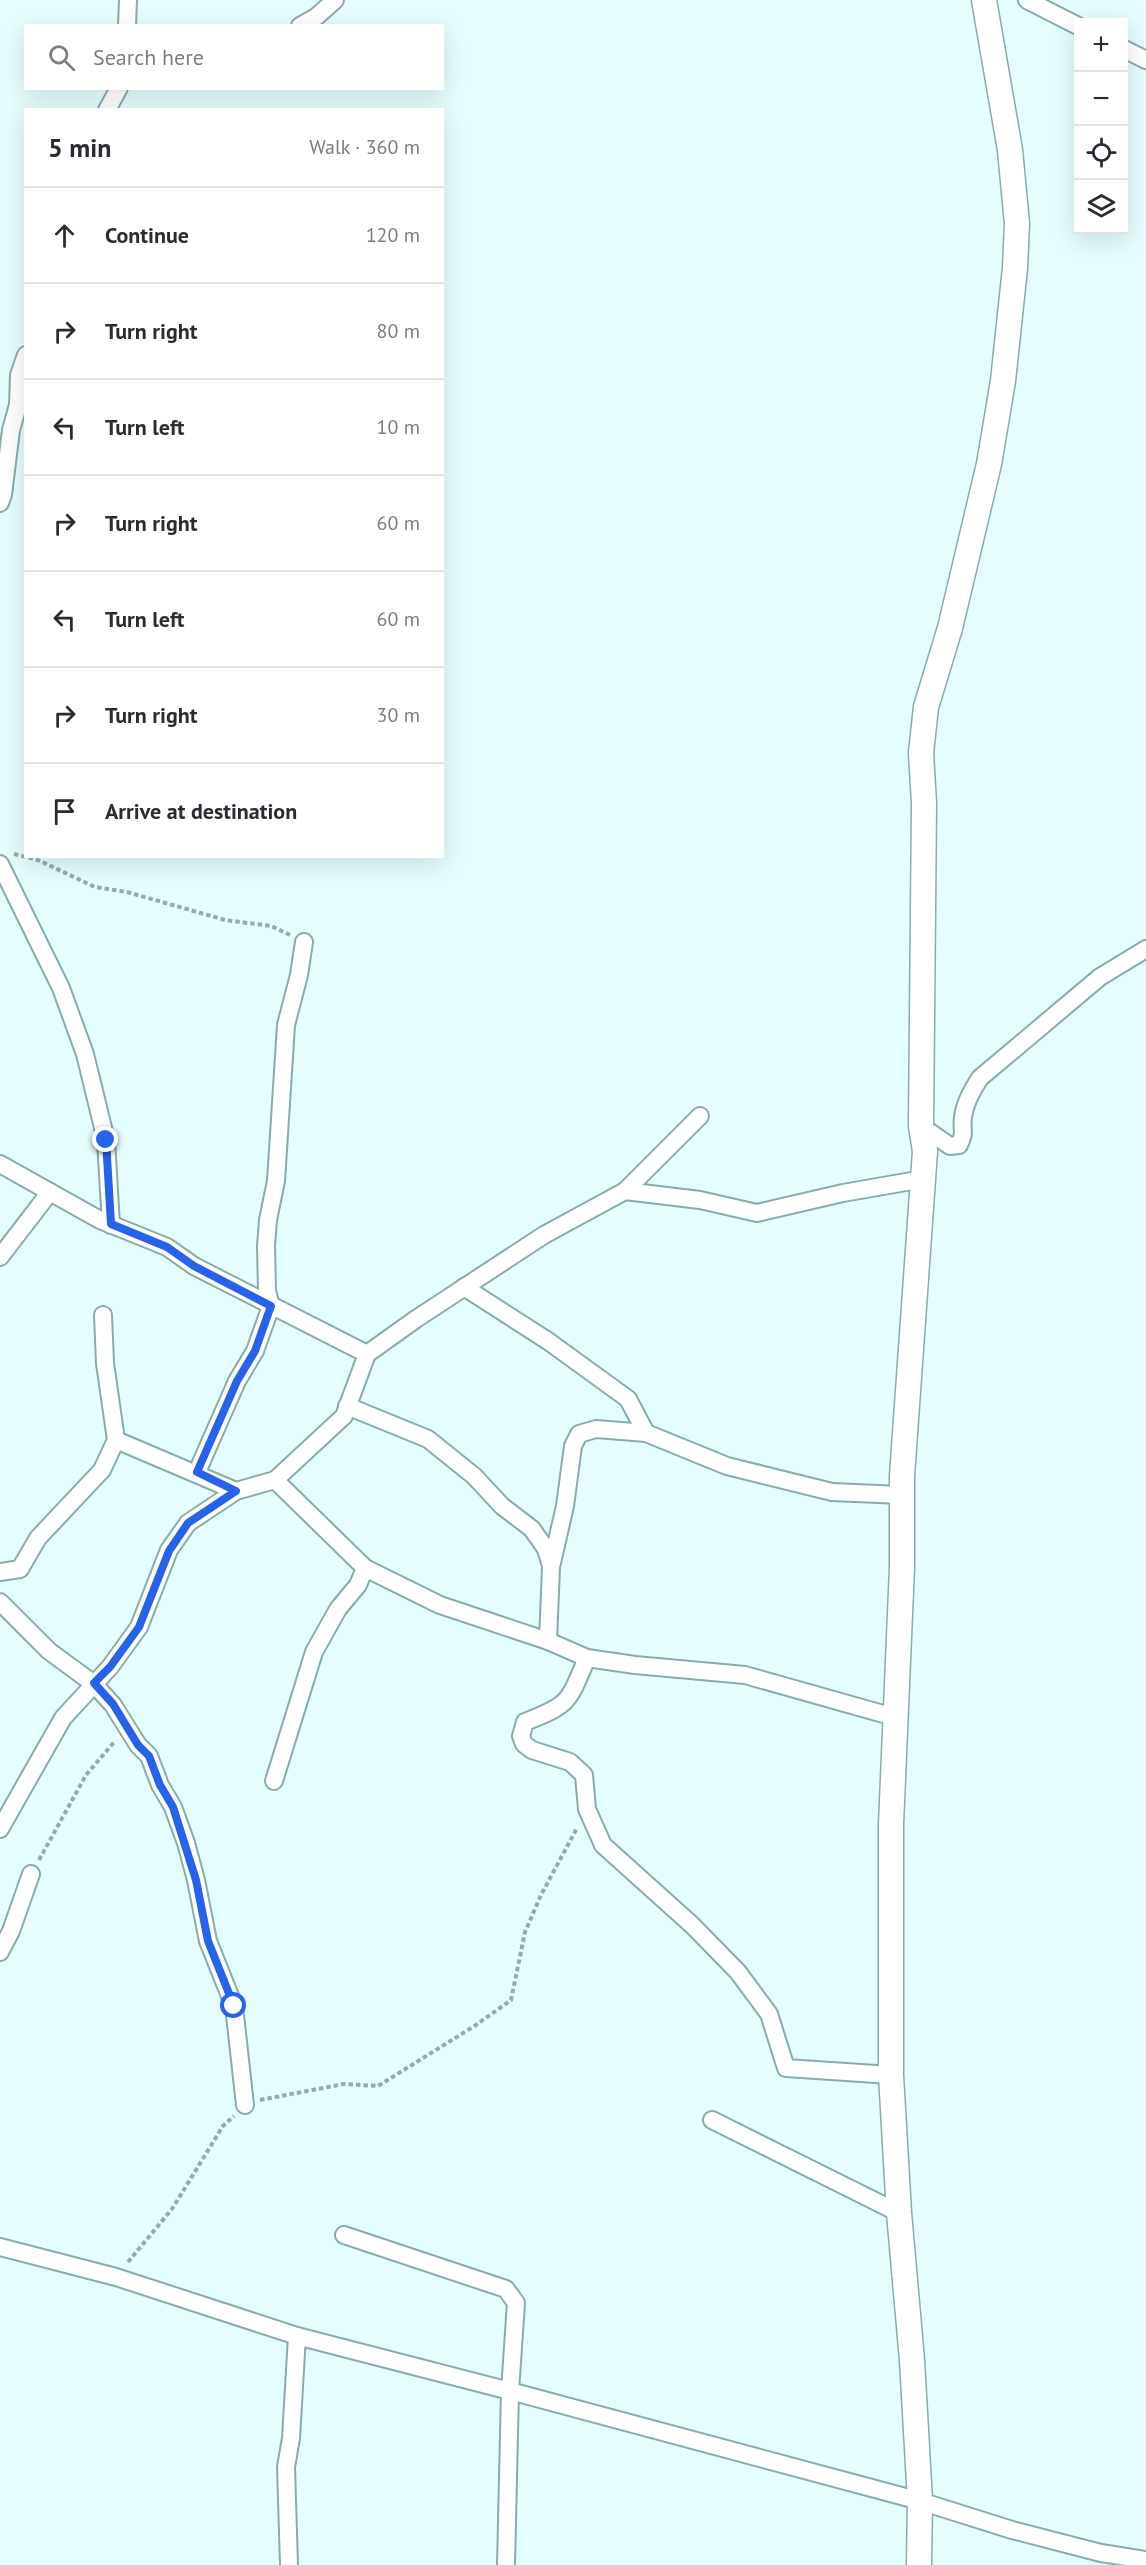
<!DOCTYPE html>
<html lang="en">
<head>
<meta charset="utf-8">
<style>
  body { margin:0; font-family:"PT Sans",sans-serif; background:#f7f7f7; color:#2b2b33 }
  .controls { position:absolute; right:18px; top:18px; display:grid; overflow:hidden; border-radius:0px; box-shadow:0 6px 24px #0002 }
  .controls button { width:54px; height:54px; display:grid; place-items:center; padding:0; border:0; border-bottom:2px solid #e1e1e2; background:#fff; color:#2b2b33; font:30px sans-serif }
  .stop { position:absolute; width:18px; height:18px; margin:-14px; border:4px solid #2563eb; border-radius:50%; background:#fff }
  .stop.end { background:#2563eb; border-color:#fff; box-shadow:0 2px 6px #0008 }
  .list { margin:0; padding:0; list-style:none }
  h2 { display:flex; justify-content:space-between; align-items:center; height:78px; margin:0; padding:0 24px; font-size:26px }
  h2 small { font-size:20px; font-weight:400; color:#7c7c81 }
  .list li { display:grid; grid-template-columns:39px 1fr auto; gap:18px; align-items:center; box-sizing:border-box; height:96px; padding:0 24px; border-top:2px solid #e1e1e2 }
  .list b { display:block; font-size:22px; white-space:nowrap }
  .list em { font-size:20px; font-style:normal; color:#7c7c81 }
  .icon { flex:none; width:33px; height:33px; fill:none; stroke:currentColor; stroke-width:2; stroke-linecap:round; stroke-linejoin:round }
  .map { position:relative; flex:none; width:1146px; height:2565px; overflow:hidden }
  .search { position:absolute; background:#fff; box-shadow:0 6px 24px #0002; left:24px; top:24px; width:420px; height:66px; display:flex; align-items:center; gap:15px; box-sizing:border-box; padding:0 21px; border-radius:0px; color:#7c7c81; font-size:22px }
  .panel { position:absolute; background:#fff; box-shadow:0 6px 24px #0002; left:24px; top:108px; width:420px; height:750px; border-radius:0px }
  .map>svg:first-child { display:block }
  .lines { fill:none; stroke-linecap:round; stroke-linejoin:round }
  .street-casing { stroke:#87acad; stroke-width:20 }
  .secondary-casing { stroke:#87acad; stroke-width:27 }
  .path { stroke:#97aaaa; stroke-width:4; stroke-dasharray:4.5 3; stroke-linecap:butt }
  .street { stroke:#fff; stroke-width:16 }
  .secondary { stroke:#fff; stroke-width:24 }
  .route { stroke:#2563eb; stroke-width:8 }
</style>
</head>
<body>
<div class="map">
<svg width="1146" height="2565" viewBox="0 0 1146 2565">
  <rect width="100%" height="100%" fill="#e6fdfd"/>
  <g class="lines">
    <g class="street-casing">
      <g id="street">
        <polyline points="1027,0 1078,26"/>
        <polyline points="127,26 128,0"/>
        <polyline points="300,26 316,17 335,0"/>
        <polyline points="1124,49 1146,60"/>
        <polyline points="107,110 119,88"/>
        <polyline points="0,503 3,495 11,430 18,405 19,375 26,355"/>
        <polyline points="0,864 61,988 85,1054 106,1140 111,1225"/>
        <path d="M921,1126L950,1146L959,1145C966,1132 961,1130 963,1117C965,1102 972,1090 980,1078L1100,977L1146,949"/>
        <polyline points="0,1164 100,1220 167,1247 194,1266 367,1354"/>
        <polyline points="625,1191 700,1116"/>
        <polyline points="0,1257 50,1192"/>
        <polyline points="464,1287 548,1341 628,1399 646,1433"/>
        <polyline points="347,1406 428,1439 474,1476 502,1506 532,1529 546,1549 551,1566"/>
        <polyline points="116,1440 236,1491"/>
        <polyline points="197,1472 237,1381 255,1351 271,1306 267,1291 266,1246 268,1220 276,1181 286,1025 299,975 304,942"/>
        <polyline points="275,1480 365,1568"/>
        <polyline points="0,1572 20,1569 38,1538 102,1470 116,1440 105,1363 103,1315"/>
        <polyline points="0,1602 49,1651 94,1684 113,1705 138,1745 149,1756 160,1785 173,1807 186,1843 196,1880 208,1941 234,2006 245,2105"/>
        <polyline points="548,1641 551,1567 565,1506 573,1446 579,1434 596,1429 646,1433 727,1466 832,1492 902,1495"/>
        <path d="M587,1658C568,1702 571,1704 525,1722L521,1736L524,1744L532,1750L570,1762L584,1775L587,1809L603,1845L692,1925L738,1972L769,2014L786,2068L891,2075"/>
        <polyline points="274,1781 314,1652 338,1609 358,1585 365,1568 440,1605 548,1641 587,1658 635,1665 745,1675 894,1717"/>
        <polyline points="0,1829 63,1718 110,1667 139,1627 169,1550 188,1523 236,1491 275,1480 344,1416 367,1354 416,1319 544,1235 625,1191 700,1200 757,1213 843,1193 923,1179"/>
        <polyline points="0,1952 11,1931 31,1874"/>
        <polyline points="712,2120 899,2213"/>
        <polyline points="344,2235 506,2289 516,2303 510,2391 506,2565"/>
        <polyline points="0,2247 116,2277 297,2336 510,2391 920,2501 1012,2530 1101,2553 1146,2560"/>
        <polyline points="289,2565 286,2467 291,2438 297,2336"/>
      </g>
    </g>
    <g class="secondary-casing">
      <polyline id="secondary" points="919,2565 920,2501 912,2360 899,2213 891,2075 891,1825 902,1567 902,1476 925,1151 921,1126 924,803 921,753 926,707 950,628 989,464 1003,381 1015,268 1017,224 1010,150 984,0"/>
    </g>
    <g class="path">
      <polyline points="14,854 38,860 95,887 127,892 225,920 271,926 290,935"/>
      <polyline points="39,1860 86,1775 115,1741"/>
      <polyline points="260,2100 344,2084 378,2086 476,2025 511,2000 525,1932 541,1895 577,1828"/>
      <polyline points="128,2262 172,2209 223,2126 234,2116"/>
    </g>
    <use href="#street" class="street"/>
    <use href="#secondary" class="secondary"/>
  </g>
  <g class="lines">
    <polyline class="route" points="106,1140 111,1224 167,1247 194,1266 271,1306 255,1351 237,1381 197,1472 236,1491 188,1523 169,1551 139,1627 110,1667 94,1683 113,1704 138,1745 149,1756 160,1785 173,1807 196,1880 208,1941 234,2006"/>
  </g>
</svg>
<div class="controls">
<button>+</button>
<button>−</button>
<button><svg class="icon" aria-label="locate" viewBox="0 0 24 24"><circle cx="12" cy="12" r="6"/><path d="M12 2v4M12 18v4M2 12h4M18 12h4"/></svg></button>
<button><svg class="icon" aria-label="layers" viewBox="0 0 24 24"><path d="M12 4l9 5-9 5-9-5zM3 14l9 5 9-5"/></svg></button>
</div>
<div class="stop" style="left:234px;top:2006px"></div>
<div class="stop end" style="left:106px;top:1140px"></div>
<div class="search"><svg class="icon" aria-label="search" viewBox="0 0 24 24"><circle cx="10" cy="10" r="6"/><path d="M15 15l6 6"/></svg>Search here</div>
<section class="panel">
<h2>5 min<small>Walk · 360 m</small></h2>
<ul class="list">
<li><svg class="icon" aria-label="ahead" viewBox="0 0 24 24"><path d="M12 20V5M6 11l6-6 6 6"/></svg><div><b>Continue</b></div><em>120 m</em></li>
<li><svg class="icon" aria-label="right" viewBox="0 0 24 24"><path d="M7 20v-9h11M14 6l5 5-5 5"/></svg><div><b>Turn right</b></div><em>80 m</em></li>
<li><svg class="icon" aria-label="left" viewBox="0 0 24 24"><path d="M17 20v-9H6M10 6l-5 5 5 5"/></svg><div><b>Turn left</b></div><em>10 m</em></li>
<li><svg class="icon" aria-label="right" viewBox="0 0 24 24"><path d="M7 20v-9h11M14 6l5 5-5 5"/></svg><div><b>Turn right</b></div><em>60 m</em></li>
<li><svg class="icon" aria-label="left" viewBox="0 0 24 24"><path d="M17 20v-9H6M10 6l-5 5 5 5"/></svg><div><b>Turn left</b></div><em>60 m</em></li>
<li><svg class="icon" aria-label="right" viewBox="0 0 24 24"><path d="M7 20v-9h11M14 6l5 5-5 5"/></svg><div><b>Turn right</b></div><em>30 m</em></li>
<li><svg class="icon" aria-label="arrive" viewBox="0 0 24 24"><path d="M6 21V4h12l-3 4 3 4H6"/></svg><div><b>Arrive at destination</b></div></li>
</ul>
</section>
</div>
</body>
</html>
